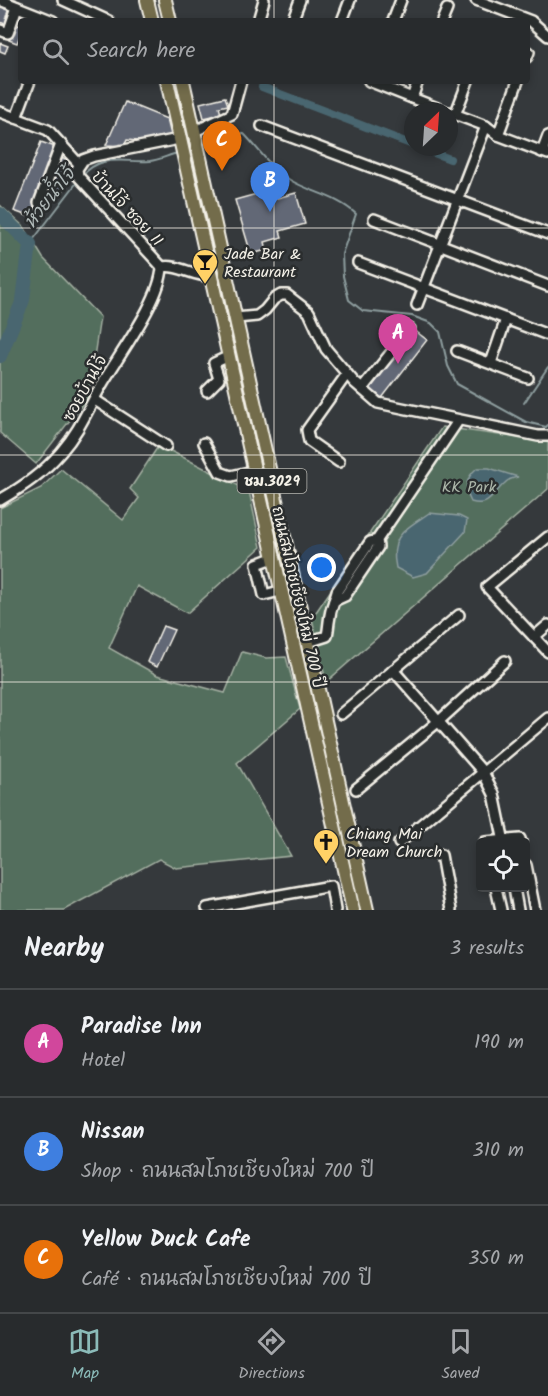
<!DOCTYPE html>
<html lang="en">
<head>
<meta charset="utf-8">
<style>
  body { margin:0; font-family:Kalam,"Playpen Sans Thai",sans-serif; background:#303335; color:#f1f3f6 }
  .controls { position:absolute; right:18px; bottom:18px; display:grid; overflow:hidden; border-radius:6px; box-shadow:0 3px 9px #0003 }
  .controls button { width:54px; height:54px; display:grid; place-items:center; padding:0; border:0; border-bottom:2px solid #444749; background:#282b2d; color:#f1f3f6; font:30px sans-serif }
  .compass { position:absolute; left:404px; top:102px; width:54px; height:54px; border-radius:50%; background:#282b2d; box-shadow:0 3px 9px #0003; rotate:25deg }
  .you { position:absolute; left:322px; top:568px; width:21px; height:21px; margin:-15px; border:4px solid #fff; border-radius:50%; background:#1a73e8; box-shadow:0 0 0 9px #1a73e833 }
  .badge { display:grid; place-items:center; width:39px; height:39px; border-radius:50%; background:#8bbbb9; color:#fff; font-size:20px; font-weight:700 }
  .pin { position:absolute; translate:-50% -50px; filter:drop-shadow(0 2px 3px #0008) }
  .pin::after { content:''; position:absolute; top:32px; width:21px; height:18px; background:inherit; clip-path:polygon(0 0,100% 0,50% 100%) }
  .list { margin:0; padding:0; list-style:none }
  h2 { display:flex; justify-content:space-between; align-items:center; height:78px; margin:0; padding:0 24px; font-size:26px }
  h2 small { font-size:20px; font-weight:400; color:#a5a7aa }
  .list li { display:grid; grid-template-columns:39px 1fr auto; gap:18px; align-items:center; box-sizing:border-box; height:108px; padding:0 24px; border-top:2px solid #444749 }
  .list b { display:block; font-size:22px; white-space:nowrap }
  .list p { margin:0; font-size:20px; white-space:nowrap; color:#a5a7aa }
  .list em { font-size:20px; font-style:normal; color:#a5a7aa }
  .icon { flex:none; width:33px; height:33px; fill:none; stroke:currentColor; stroke-width:2; stroke-linecap:round; stroke-linejoin:round }
  .map { position:relative; flex:none; width:548px; height:910px; overflow:hidden }
  .search { position:absolute; background:#282b2d; box-shadow:0 3px 9px #0003; left:18px; right:18px; top:18px; height:66px; display:flex; align-items:center; gap:15px; box-sizing:border-box; padding:0 21px; border-radius:6px; color:#a5a7aa; font-size:22px }
  .sheet { height:402px; background:#282b2d }
  nav { display:flex; justify-content:space-around; align-items:center; box-sizing:border-box; height:84px; border-top:2px solid #444749; background:#282b2d; font-size:16px; color:#a5a7aa }
  nav a { display:grid; justify-items:center; gap:3px }
  nav .on { color:#8bbbb9 }
  .map>svg:first-child { display:block }
  .green { fill:#536e5d; stroke:#a4b0a2; stroke-width:1.5 }
  .water { fill:#4a666f; stroke:#8e9e9f; stroke-width:1.5 }
  .lines { fill:none; stroke-linecap:round; stroke-linejoin:round }
  .stream { stroke:#8e9e9f; stroke-width:2 }
  .canal { stroke:#4a666f; stroke-width:8 }
  .river { stroke:#4a666f; stroke-width:14 }
  .building { fill:#626776; stroke:#f4f1e8; stroke-width:1.5 }
  .minor-casing { stroke:#f4f1e8; stroke-width:14 }
  .major-casing { stroke:#f4f1e8; stroke-width:16 }
  .minor { stroke:#2a2d2e; stroke-width:9 }
  .major { stroke:#736c4b; stroke-width:12 }
  .grid { fill:none; stroke:#f4f1e8; stroke-width:1.5; stroke-opacity:0.55 }
  .labels { text-anchor:middle; stroke-width:5; stroke-linejoin:round; paint-order:stroke }
  .shield { fill:#2a2d2e; stroke:#b7b6b0; stroke-width:1.5 }
  .shield-label { font-size:15px; font-weight:bold; fill:#f4f1e8 }
  .street-label { font-size:16px; fill:#f4f1e8; stroke:#2a2d2e }
  .poi-label { font-size:16px; fill:#f4f1e8; stroke:#2a2d2e; text-anchor:start }
  .park-label { font-size:16px; fill:#acb6a9; stroke:#2a2d2e }
  .water-label { font-size:18px; font-style:italic; fill:#b0b9b8; stroke:#2a2d2e }
</style>
</head>
<body>
<div class="map">
<svg width="548" height="910" viewBox="0 0 548 910">
  <rect width="100%" height="100%" fill="#35393c"/>
  <filter id="ink" filterUnits="userSpaceOnUse"><feTurbulence type="fractalNoise" baseFrequency=".0167" numOctaves="2"/><feDisplacementMap in="SourceGraphic" scale="12" xChannelSelector="R" yChannelSelector="G"/><feConvolveMatrix kernelMatrix="1 2 1 2 8 2 1 2 1" color-interpolation-filters="sRGB"/></filter>
  <g filter="url(#ink)">
    <g class="green">
      <polygon points="0,205 24,227 43,258 100,317 88,397 36,464 0,433"/>
      <polygon points="442,427 548,442 548,489 326,682 312,618"/>
      <polygon points="159,445 249,491 261,547 187,613 137,586 109,648 157,675 225,693 242,652 266,658 286,657 300,709 237,763 291,856 176,868 159,859 64,910 0,910 0,508 41,488 61,469 123,520 139,498 130,489"/>
    </g>
    <g class="water">
      <path d="M477,468H489L518,477C513,478 508,479 505,483C493,493 490,508 471,502C464,489 465,478 477,468Z"/>
      <path d="M429,513L459,516L467,520L465,532L427,573L413,577L396,568C389,535 405,530 429,513Z"/>
    </g>
    <g class="lines">
      <g class="stream">
        <path d="M201,146C216,142 228,132 244,134C260,150 270,168 290,180C312,193 337,196 356,214L342,254L343,276L349,300L363,311L412,316L431,323L440,332L448,366L457,384L526,422L546,427L548,425"/>
        <path d="M82,176C102,153 123,163 150,161C159,160 169,155 178,153"/>
        <polyline points="30,244 78,181"/>
        <polyline points="524,403 548,367"/>
      </g>
      <g class="canal">
        <polyline points="262,87 413,145"/>
        <polyline points="418,147 450,159"/>
      </g>
      <polyline class="river" points="0,214 30,244 23,300 0,356"/>
    </g>
    <g class="building">
      <polygon points="0,6 13,10 8,25 0,22"/>
      <polygon points="15,24 21,26 21,33 17,43 9,40"/>
      <polygon points="0,43 8,46 5,53 0,51"/>
      <polygon points="225,97 228,105 219,107 221,114 204,118 200,103"/>
      <polygon points="125,102 167,119 171,135 149,142 127,140 124,146 106,145"/>
      <polygon points="41,142 58,148 34,209 40,211 36,219 14,211"/>
      <polygon points="58,157 69,161 67,167 71,168 63,192 55,189 48,208 40,205"/>
      <polygon points="275,189 277,198 296,193 305,224 280,231 282,237 265,242 267,250 251,254 235,200"/>
      <polygon points="414,330 427,340 382,398 370,389"/>
      <polygon points="163,626 174,630 157,667 147,662"/>
    </g>
    <g class="lines">
      <g class="minor-casing">
        <g id="minor">
          <polyline points="0,0 53,21"/>
          <polyline points="63,0 109,21"/>
          <polyline points="476,0 531,21 548,36"/>
          <polyline points="258,21 264,0"/>
          <polyline points="292,21 300,0"/>
          <polyline points="342,21 350,0"/>
          <polyline points="393,21 401,0"/>
          <polyline points="442,21 447,9"/>
          <polyline points="0,30 8,33 17,7"/>
          <polyline points="527,57 529,52"/>
          <polyline points="369,81 445,111"/>
          <polyline points="412,98 418,81"/>
          <polyline points="0,112 48,130 79,164"/>
          <polyline points="449,112 486,126 498,135 548,154"/>
          <polyline points="455,115 468,81"/>
          <polyline points="16,118 30,81"/>
          <polyline points="262,126 548,234"/>
          <polyline points="195,131 232,114 241,81"/>
          <polyline points="498,135 518,81"/>
          <polyline points="542,152 548,136"/>
          <polyline points="39,203 61,144"/>
          <polyline points="374,219 548,286"/>
          <polyline points="358,263 548,335"/>
          <polyline points="162,267 78,176 77,169 83,160 94,156 179,139"/>
          <path d="M162,267C178,264 192,276 209,276"/>
          <polyline points="417,305 486,126"/>
          <polyline points="236,318 257,316 265,310 274,299 281,295 287,295 309,312 326,349 354,382 378,403 538,436 548,436"/>
          <polyline points="457,351 528,378"/>
          <polyline points="491,363 506,319"/>
          <polyline points="362,389 410,329"/>
          <polyline points="207,391 219,379 214,363 227,357"/>
          <polyline points="95,400 166,446"/>
          <polyline points="204,443 220,472 231,476 253,471"/>
          <polyline points="339,462 309,441 307,430 347,374"/>
          <path d="M0,500C24,486 43,473 61,452C81,429 89,406 104,381C121,352 161,299 162,267"/>
          <polyline points="548,537 487,587 548,652"/>
          <polyline points="377,540 378,547 345,596 334,601 337,591 370,542 377,540 458,421"/>
          <polyline points="273,558 257,564 264,595 280,591"/>
          <polyline points="534,637 548,625"/>
          <path d="M308,642L327,636C330,621 328,616 334,601"/>
          <polyline points="393,670 483,772 494,794 504,842"/>
          <polyline points="341,714 459,615"/>
          <polyline points="356,789 439,721 505,661"/>
          <polyline points="485,842 520,839 521,842"/>
          <polyline points="399,843 548,718"/>
          <polyline points="441,855 451,910"/>
          <polyline points="526,865 535,910"/>
          <polyline points="496,888 501,910"/>
          <polyline points="514,888 518,910"/>
          <polyline points="207,908 331,886 335,910"/>
        </g>
      </g>
      <g class="major-casing">
        <g id="major">
          <polyline points="147,0 152,21"/>
          <polyline points="165,0 170,21"/>
          <polyline points="167,81 353,910"/>
          <polyline points="183,81 367,910"/>
        </g>
      </g>
      <use href="#minor" class="minor"/>
      <use href="#major" class="major"/>
    </g>
  </g>
  <path class="grid" d="M274,0V21M274,81V910M0,228H548M0,455H548M0,682H548"/>
  <defs>
    <g id="bar-pin" transform="scale(1.35)"><path d="M0 17L-7.5 6A9.5 9.5 0 1 1 7.5 6Z" fill="#ffd166" stroke="#2a2d2e"/><path d="M-6-5H6L.8 .8V4.5H3.5V6h-7V4.5H-.8V.8Z" fill="#111"/></g>
    <g id="church-pin" transform="scale(1.35)"><path d="M0 17L-7.5 6A9.5 9.5 0 1 1 7.5 6Z" fill="#ffd166" stroke="#2a2d2e"/><path d="M-1.2-6h2.4v3.5h3.3v2.4h-3.3V6h-2.4V-.1h-3.3v-2.4h3.3Z" fill="#111"/></g>
  </defs>
  <g fill-rule="evenodd">
    <use href="#bar-pin" x="205" y="262"/>
    <use href="#church-pin" x="326" y="842"/>
  </g>
  <g class="labels">
    <rect class="shield" x="237.5" y="469" width="69" height="24" rx="4.5"/>
    <g class="shield-label">
      <text x="272" y="486">ชม.3029</text>
    </g>
    <g class="street-label">
      <text transform="translate(128 208) rotate(47)" y="6">บ้านโจ้ ซอย 11</text>
      <text transform="translate(84 388) rotate(-61)" y="6">ซอยบ้านโจ้</text>
      <text transform="translate(299 597) rotate(77)" y="6">ถนนสมโภชเชียงใหม่ 700 ปี</text>
    </g>
    <g class="poi-label">
      <text x="224" y="259">Jade Bar &amp;<tspan x="224" dy="18">Restaurant</tspan></text>
      <text x="346" y="839">Chiang Mai<tspan x="346" dy="18">Dream Church</tspan></text>
    </g>
    <g class="park-label">
      <text x="469" y="492">KK Park</text>
    </g>
    <g class="water-label">
      <text transform="translate(49 198) rotate(-52)" y="6">ห้วยน้ำโจ้</text>
    </g>
  </g>
</svg>
<div class="controls">
<button><svg class="icon" aria-label="locate" viewBox="0 0 24 24"><circle cx="12" cy="12" r="6"/><path d="M12 2v4M12 18v4M2 12h4M18 12h4"/></svg></button>
</div>
<svg class="compass" viewBox="-18 -18 36 36"><path d="M0-13l5 13h-10z" fill="#e53935"/><path d="M0 13l5-13h-10z" fill="#a5a7aa"/></svg>
<div class="you"></div>
<div class="pin badge" style="left:398px;top:364px;background:#d1479c">A</div>
<div class="pin badge" style="left:270px;top:212px;background:#3f7fe0">B</div>
<div class="pin badge" style="left:222px;top:171px;background:#e8710a">C</div>
<div class="search"><svg class="icon" aria-label="search" viewBox="0 0 24 24"><circle cx="10" cy="10" r="6"/><path d="M15 15l6 6"/></svg>Search here</div>
</div>
<section class="sheet">
<h2>Nearby<small>3 results</small></h2>
<ul class="list">
<li><span class="badge" style="background:#d1479c">A</span><div><b>Paradise Inn</b><p>Hotel</p></div><em>190 m</em></li>
<li><span class="badge" style="background:#3f7fe0">B</span><div><b>Nissan</b><p>Shop · ถนนสมโภชเชียงใหม่ 700 ปี</p></div><em>310 m</em></li>
<li><span class="badge" style="background:#e8710a">C</span><div><b>Yellow Duck Cafe</b><p>Café · ถนนสมโภชเชียงใหม่ 700 ปี</p></div><em>350 m</em></li>
</ul>
</section>
<nav>
<a class="on"><svg class="icon" aria-label="map" viewBox="0 0 24 24"><path d="M3 6l6-2 6 2 6-2v14l-6 2-6-2-6 2zM9 4v14M15 6v14"/></svg>Map</a>
<a><svg class="icon" aria-label="directions" viewBox="0 0 24 24"><path d="M12 3l9 9-9 9-9-9zM9 14v-3h6M13 9l2 2-2 2"/></svg>Directions</a>
<a><svg class="icon" aria-label="saved" viewBox="0 0 24 24"><path d="M7 4h10v16l-5-4-5 4z"/></svg>Saved</a>
</nav>
</body>
</html>
